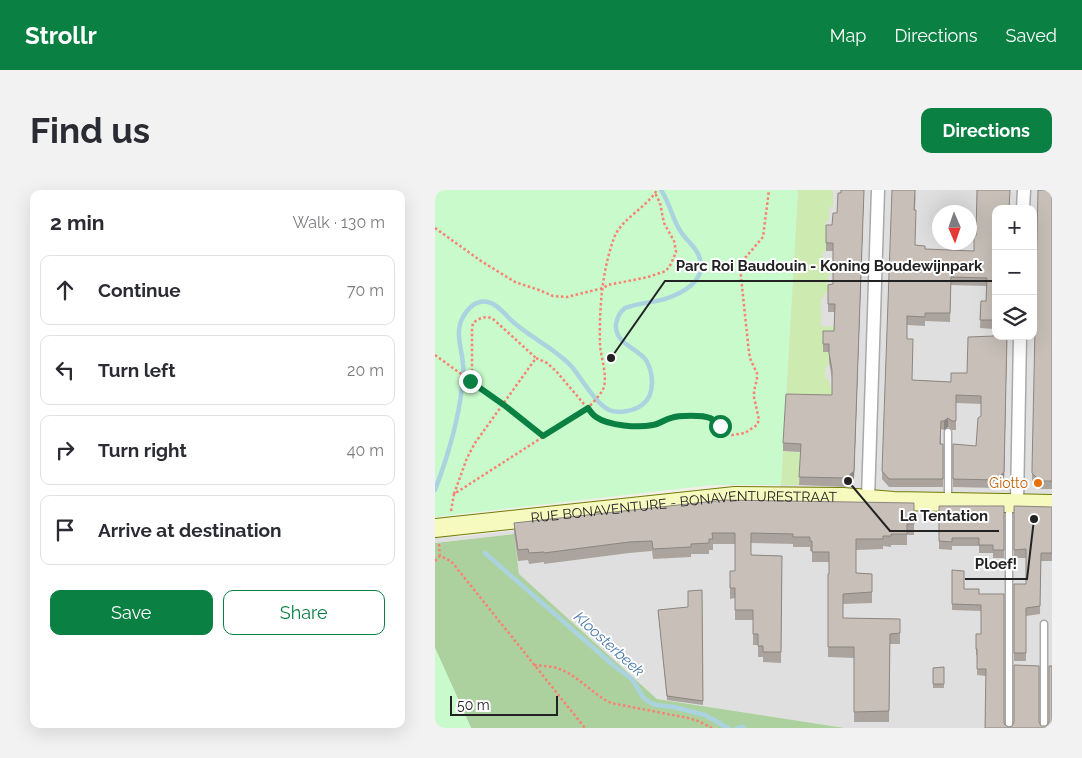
<!DOCTYPE html>
<html lang="en">
<head>
<meta charset="utf-8">
<style>
  body { margin:0; font-family:Raleway,sans-serif; background:#f2f2f3; color:#2b2b33 }
  .controls { position:absolute; right:15px; top:15px; display:grid; overflow:hidden; border-radius:10px; box-shadow:0 5px 20px #0002 }
  .controls button { width:45px; height:45px; display:grid; place-items:center; padding:0; border:0; border-bottom:1px solid #e1e1e2; background:#fff; color:#2b2b33; font:25px sans-serif }
  .compass { position:absolute; left:497px; top:15px; width:45px; height:45px; border-radius:50%; background:#fff; box-shadow:0 5px 20px #0002; rotate:178deg }
  .scale { position:absolute; left:15px; bottom:12px; width:108px; box-sizing:border-box; padding-left:5px; border:2px solid #222; border-top:0; font-size:14px; line-height:18px; white-space:nowrap; color:#222; -webkit-text-stroke:4px #fff; paint-order:stroke }
  .stop { position:absolute; width:15px; height:15px; margin:-11px; border:4px solid #0b8043; border-radius:50%; background:#fff }
  .stop.end { background:#0b8043; border-color:#fff; box-shadow:0 1px 5px #0008 }
  .list { margin:0; padding:0; list-style:none }
  h2 { display:flex; justify-content:space-between; align-items:center; height:65px; margin:0; padding:0 20px; font-size:21px }
  h2 small { font-size:16px; font-weight:400; color:#7c7c81 }
  .list li { display:grid; grid-template-columns:32px 1fr auto; gap:15px; align-items:center; box-sizing:border-box; height:70px; margin:0 10px 10px; padding:0 10px; border:1px solid #e1e1e2; border-radius:10px }
  .list b { display:block; font-size:19px; white-space:nowrap }
  .list em { font-size:16px; font-style:normal; color:#7c7c81 }
  .actions { display:flex; gap:10px; padding:15px 20px }
  .actions a { flex:1; padding:11px 0; border:1px solid #0b8043; border-radius:10px; text-align:center; font-size:18px; color:#0b8043 }
  .actions .main { background:#0b8043; color:#fff }
  .icon { flex:none; width:28px; height:28px; fill:none; stroke:currentColor; stroke-width:2; stroke-linecap:round; stroke-linejoin:round }
  .map { position:relative; flex:none; width:617px; height:538px; overflow:hidden; border-radius:10px }
  header { display:flex; align-items:center; gap:30px; box-sizing:border-box; height:70px; padding:0 25px; background:#0b8043; color:#fff }
  header strong { font-size:24px }
  nav { display:flex; gap:28px; margin-inline-start:auto; font-size:18px }
  .intro { display:flex; align-items:center; justify-content:space-between; box-sizing:border-box; height:120px; padding:0 30px }
  h1 { margin:0; font-size:35px }
  .button { padding:12px 22px; border-radius:10px; background:#0b8043; color:#fff; font-size:18px; font-weight:700 }
  main { display:flex; gap:30px; padding:0 30px }
  aside { flex:1; background:#fff; border-radius:10px; box-shadow:0 5px 20px #0002 }
  .map>svg:first-child { display:block }
  .residential { fill:#e0dfdf; fill-rule:evenodd }
  .grass { fill:#cdebb0 }
  .forest { fill:#add19e }
  .park { fill:#c8facc }
  .lines { fill:none; stroke-linecap:round; stroke-linejoin:round }
  .stream { stroke:#aad3df; stroke-width:4.5 }
  .lane-casing { stroke:#a9a9a9; stroke-width:9 }
  .street-casing { stroke:#a9a9a9; stroke-width:15 }
  .secondary-casing { stroke:#707d05; stroke-width:20 }
  .path { stroke:#fa8072; stroke-width:2.5; stroke-dasharray:2.5 2.5; stroke-linecap:butt }
  .lane { stroke:#fff; stroke-width:6 }
  .street { stroke:#fff; stroke-width:12 }
  .secondary { stroke:#f7fabf; stroke-width:18 }
  .wall { fill:#aba49e; fill-rule:evenodd }
  .shaded-wall { fill:#8b8681 }
  .building { fill:#c7bfb8; stroke:#8b8681; fill-rule:evenodd }
  .route { stroke:#0b8043; stroke-width:6 }
  .food-dot { fill:#e8710a; stroke:#fff; stroke-width:2 }
  .labels { text-anchor:middle; stroke-width:4; stroke-linejoin:round; paint-order:stroke }
  .food-label { font-size:14px; fill:#c56008; stroke:#fff; text-anchor:end }
  .street-label { font-size:14px; fill:#222; stroke:#fff }
  .water-label { font-size:15px; font-style:italic; fill:#4a7aab; stroke:#fff }
  .leader { fill:none; stroke:#222; stroke-width:2 }
  .callout-dot { fill:#222; stroke:#fff; stroke-width:2 }
  .callout-label { font-size:15px; text-anchor:middle; font-weight:bold; fill:#222; stroke:#fff; stroke-width:4; stroke-linejoin:round; paint-order:stroke }
</style>
</head>
<body>
<header>
<strong>Strollr</strong>
<nav><a>Map</a><a>Directions</a><a>Saved</a></nav>
</header>
<div class="intro"><h1>Find us</h1><a class="button">Directions</a></div>
<main>
<aside>
<h2>2 min<small>Walk · 130 m</small></h2>
<ul class="list">
<li><svg class="icon" aria-label="ahead" viewBox="0 0 24 24"><path d="M12 20V5M6 11l6-6 6 6"/></svg><div><b>Continue</b></div><em>70 m</em></li>
<li><svg class="icon" aria-label="left" viewBox="0 0 24 24"><path d="M17 20v-9H6M10 6l-5 5 5 5"/></svg><div><b>Turn left</b></div><em>20 m</em></li>
<li><svg class="icon" aria-label="right" viewBox="0 0 24 24"><path d="M7 20v-9h11M14 6l5 5-5 5"/></svg><div><b>Turn right</b></div><em>40 m</em></li>
<li><svg class="icon" aria-label="arrive" viewBox="0 0 24 24"><path d="M6 21V4h12l-3 4 3 4H6"/></svg><div><b>Arrive at destination</b></div></li>
</ul>
<div class="actions"><a class="main">Save</a><a>Share</a></div>
</aside>
<div class="map">
<svg width="617" height="538" viewBox="0 0 617 538">
  <rect width="100%" height="100%" fill="#f2efe9"/>
  <path class="residential" d="M363,0H617V538H410L222,509L84,384L79,344L0,353V344L21,342L22,347L267,318L344,317ZM561,19H598V146H561ZM504,22H534V52H504Z"/>
  <g class="grass">
    <polygon points="363,0 398,0 398,17 394,17 394,31 391,31 391,61 388,62 388,69 396,69 396,85 393,86 393,103 389,103 389,108 386,108 386,136 405,137 394,162 394,175 391,176 390,188 393,188 397,201 397,208 351,212"/>
    <polygon points="348,261 366,262 364,295 346,295"/>
  </g>
  <polygon class="forest" points="79,344 84,384 222,509 410,538 36,538 0,458 0,353"/>
  <g class="park">
    <polygon points="0,0 363,0 346,295 278,295 0,327"/>
    <polygon points="0,458 36,538 0,538"/>
  </g>
  <g class="lines">
    <g class="stream">
      <path d="M0,300C13,266 23,233 27,197C28,190 29,182 28,174C27,160 20,143 27,129C32,119 41,109 53,112C62,114 68,122 74,128C93,147 119,157 137,177C147,189 160,213 174,220C183,224 199,221 207,215C214,210 217,201 217,192C217,185 215,177 211,170C202,158 179,153 181,134C182,128 185,122 190,118C205,112 223,113 238,106C255,99 272,86 264,66C260,56 251,50 246,42C237,29 235,13 226,0"/>
      <polyline points="50,363 178,475 197,489 208,507 214,512 221,515 239,517 270,525 293,538"/>
      <polyline points="302,538 308,537 309,538"/>
    </g>
    <g class="lane-casing">
      <g id="lane">
        <polyline points="513,310 513,242"/>
        <polyline points="574,538 574,314"/>
        <polyline points="609,538 609,434"/>
      </g>
    </g>
    <g class="street-casing">
      <g id="street">
        <polyline points="588,19 589,0"/>
        <polyline points="433,309 443,0"/>
        <polyline points="582,313 585,146"/>
      </g>
    </g>
    <g class="secondary-casing">
      <g id="secondary">
        <path id="s1" d="M0,338L300,306L408,307L459,311L617,314"/>
      </g>
    </g>
    <g class="path">
      <polyline points="0,38 46,71 80,92 104,100 118,106 132,107 168,98 173,95 213,87 231,81 236,74 241,62 240,56 239,51 229,33 225,13 220,3"/>
      <polyline points="0,165 69,215 108,246"/>
      <path d="M35,191L37,180V138L38,133C44,128 50,126 57,128L101,168"/>
      <polyline points="19,304 32,268 40,253 101,168 112,173 121,181 160,227 174,233 195,236 212,236 221,235 239,227 270,227 275,228 291,242 297,245 310,243 322,235 324,230 319,207 319,201 322,189 322,183 316,171 314,163 305,77 310,68 328,47 334,0"/>
      <path d="M16,321L19,304L153,218C158,212 166,205 169,197C172,183 166,168 165,155C164,120 167,81 179,48C186,29 211,18 222,0"/>
      <polyline points="4,354 5,366 16,371 150,538"/>
      <polyline points="0,371 5,366"/>
      <path d="M99,475C107,476 115,476 122,478C143,485 157,504 176,513L253,528L263,531L277,538"/>
    </g>
    <use href="#lane" class="lane"/>
    <use href="#street" class="street"/>
    <use href="#secondary" class="secondary"/>
  </g>
  <g class="wall">
    <polygon points="429,0 419,289 411,297 364,295 366,262 348,261 348,253 397,205 397,188 394,172 394,162 388,162 388,154 399,141 400,122 393,122 393,95 398,94 398,61 391,61 391,53 402,23 406,3"/>
    <path d="M481,0L480,20V55L490,59L539,61L541,46L561,19L572,146L569,291L561,298L518,297V254L541,256L546,226V214L521,213V240H517L513,237L509,240L506,239V254H508V297H454L447,289V281ZM516,95L552,96L551,111H546L545,138L559,139V146L532,183L516,192L477,190L472,149V135L490,136V131L515,132Z"/>
    <polygon points="617,0 617,299 605,299 597,291 597,279"/>
    <polygon points="479,313 479,345 472,345 472,355 456,355 456,357 448,356 448,359 421,360 421,383 437,384 437,413 408,414 408,428 465,429 465,454 455,454 454,532 419,532 419,468 393,467 393,384 394,384 394,372 377,372 377,361 375,361 375,357 358,357 358,354 316,353 316,365 347,366 346,473 328,472 328,467 323,467 323,455 318,455 318,430 300,430 300,408 295,409 295,398 300,381 300,354 278,354 278,360 274,360 274,364 256,364 256,367 218,369 217,361 194,363 109,374 109,372 94,374 93,370 83,371 79,344 79,333"/>
    <polygon points="504,316 569,316 569,368 558,368 558,363 544,363 544,356 517,356 517,360 504,359"/>
    <polygon points="579,316 617,317 617,371 606,371 605,424 591,426 591,471 579,471 579,394 591,394 591,368 579,368"/>
    <polygon points="517,380 529,399 544,404 570,535 574,537 604,532 606,536 617,538 550,538 551,486 542,485 542,465 541,465 541,444 546,444 546,421 517,420"/>
    <polygon points="267,400 268,515 232,510 223,420 253,417"/>
    <polygon points="509,477 509,498 498,498 498,478"/>
  </g>
  <g class="shaded-wall">
    <polygon points="429,0 419,289 411,297 411,288"/>
    <polygon points="572,146 569,291 561,298 561,290"/>
    <polygon points="513,228 513,237 509,240 509,231"/>
  </g>
  <g class="building">
    <polygon points="406,0 429,0 419,281 411,288 364,287 366,254 348,253 351,204 397,205 397,180 394,163 394,154 388,154 388,141 399,141 400,114 393,114 393,95 398,94 398,53 391,53 391,35 397,35 398,23 402,23 403,3 406,3"/>
    <path d="M457,0H480L479,20H481L480,55L490,56V59L539,61V46H541L542,0H575L574,19H561V146H572L569,282L561,290L518,289V254L541,256L543,228L546,226V206L521,205V231H517L513,228L509,231H506L505,254H508V289H454L447,281ZM516,87L552,88L551,111H546L545,130H559V146L533,147L532,183H516V192L477,190L478,149H472V126L490,127V123H515Z"/>
    <polygon points="603,0 617,0 617,291 605,291 597,283 597,279"/>
    <polygon points="289,310 479,313 479,334 472,334 472,344 456,344 456,346 448,346 448,349 421,349 421,383 437,384 437,402 408,404 408,428 465,429 465,443 455,444 454,521 419,522 419,457 393,457 393,384 394,384 394,362 377,362 377,351 375,351 375,347 358,347 358,344 316,343 316,365 347,366 346,462 328,462 328,456 323,456 323,444 318,444 318,420 300,420 300,398 295,398 295,381 300,381 300,343 277,343 278,349 274,349 274,353 256,354 256,357 218,359 217,351 194,352 109,363 109,362 94,363 93,359 83,360 79,333"/>
    <polygon points="504,316 569,316 569,360 558,360 558,355 544,355 544,348 517,348 517,352 504,351"/>
    <polygon points="579,316 617,317 617,363 606,363 605,416 591,418 591,463 579,463 579,394 591,394 591,359 579,360"/>
    <polygon points="517,380 529,381 529,399 544,399 544,404 569,404 569,532 570,535 574,537 577,536 579,532 579,475 604,476 604,532 606,536 611,536 614,532 614,476 617,476 617,538 550,538 551,479 542,479 542,459 541,459 541,444 546,444 546,415 517,414"/>
    <polygon points="267,400 268,511 232,506 223,420 253,417 253,401"/>
    <polygon points="509,477 509,494 498,494 498,478"/>
  </g>
  <g class="lines">
    <path class="route" d="M35,191L69,215L108,246L153,218C155,221 158,225 161,227C174,236 203,238 218,235C225,234 230,229 236,228C244,225 268,225 275,228C279,230 282,233 285,236"/>
  </g>
  <circle class="food-dot" cx="603" cy="293" r="5"/>
  <g class="labels">
    <g class="food-label">
      <text x="593" y="298">Giotto</text>
    </g>
    <g class="street-label">
      <text dy="5" stroke="none"><textPath href="#s1" startOffset="250">RUE BONAVENTURE - BONAVENTURESTRAAT</textPath></text>
    </g>
    <g class="water-label">
      <text transform="translate(174 454) rotate(42)" y="5">Kloosterbeek</text>
    </g>
  </g>
  <path class="leader" d="M176 168L230 91H557M413 291L455 341H564M599 329L592 389H530"/>
  <g class="callout-dot">
    <circle cx="176" cy="168" r="5"/>
    <circle cx="413" cy="291" r="5"/>
    <circle cx="599" cy="329" r="5"/>
  </g>
  <g class="callout-label">
    <text x="394" y="81">Parc Roi Baudouin - Koning Boudewijnpark</text>
    <text x="509" y="331">La Tentation</text>
    <text x="561" y="379">Ploef!</text>
  </g>
</svg>
<div class="controls">
<button>+</button>
<button>−</button>
<button><svg class="icon" aria-label="layers" viewBox="0 0 24 24"><path d="M12 4l9 5-9 5-9-5zM3 14l9 5 9-5"/></svg></button>
</div>
<svg class="compass" viewBox="-18 -18 36 36"><path d="M0-13l5 13h-10z" fill="#e53935"/><path d="M0 13l5-13h-10z" fill="#7c7c81"/></svg>
<div class="scale">50 m</div>
<div class="stop" style="left:285px;top:236px"></div>
<div class="stop end" style="left:35px;top:191px"></div>
</div>
</main>
</body>
</html>
